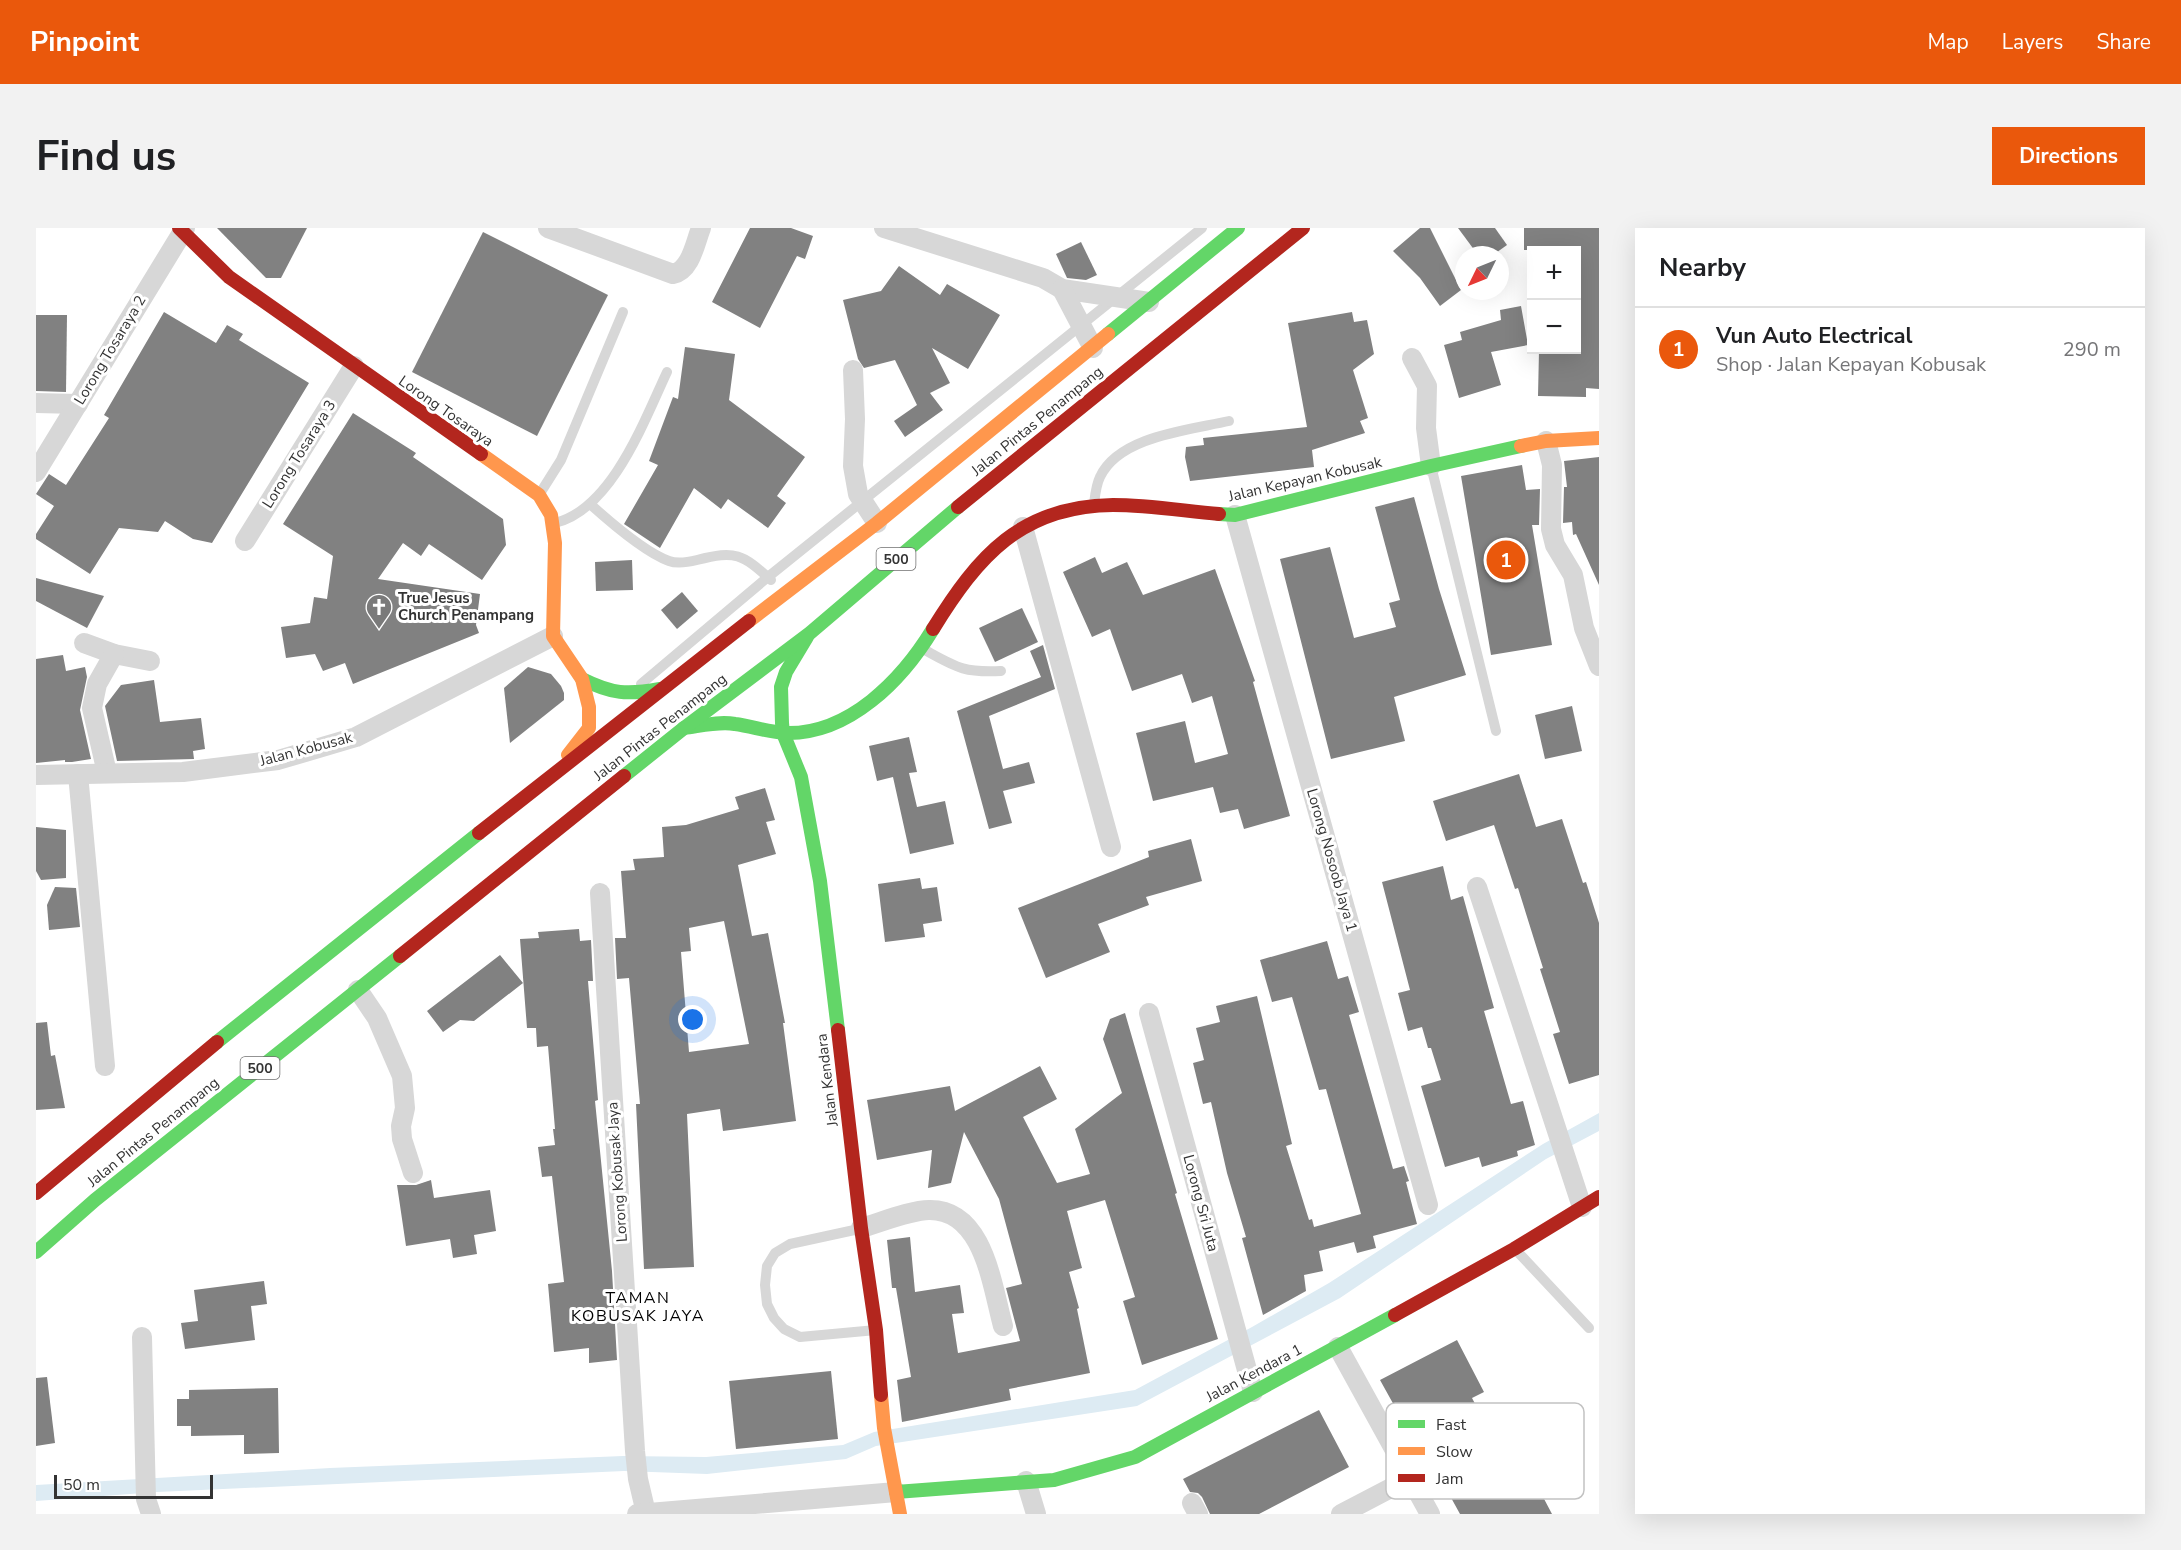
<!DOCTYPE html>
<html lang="en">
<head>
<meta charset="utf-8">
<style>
  body { margin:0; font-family:"Nunito Sans",sans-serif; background:#f2f2f2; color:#202124 }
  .controls { position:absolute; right:18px; top:18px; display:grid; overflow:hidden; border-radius:0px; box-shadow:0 6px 24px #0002 }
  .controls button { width:54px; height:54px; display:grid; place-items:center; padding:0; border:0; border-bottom:2px solid #e0e0e0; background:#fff; color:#202124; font:30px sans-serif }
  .compass { position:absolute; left:1419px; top:18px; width:54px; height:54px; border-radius:50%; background:#fff; box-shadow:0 6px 24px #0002; rotate:227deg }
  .scale { position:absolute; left:18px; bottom:15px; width:159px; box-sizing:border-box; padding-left:6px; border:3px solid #333; border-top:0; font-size:16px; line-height:21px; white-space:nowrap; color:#333; -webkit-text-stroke:4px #fff; paint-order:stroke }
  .you { position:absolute; left:657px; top:792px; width:21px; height:21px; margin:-15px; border:4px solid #fff; border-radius:50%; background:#1a73e8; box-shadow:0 0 0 9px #1a73e833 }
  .badge { display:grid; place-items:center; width:39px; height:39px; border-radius:50%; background:#ea580c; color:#fff; font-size:20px; font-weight:700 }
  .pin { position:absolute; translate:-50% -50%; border:3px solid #fff; box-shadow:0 2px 6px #0006 }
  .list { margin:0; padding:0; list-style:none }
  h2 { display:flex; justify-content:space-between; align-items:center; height:78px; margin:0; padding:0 24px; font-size:26px }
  h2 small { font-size:20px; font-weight:400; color:#757577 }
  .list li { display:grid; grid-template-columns:39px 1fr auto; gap:18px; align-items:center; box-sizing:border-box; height:84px; padding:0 24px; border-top:2px solid #e0e0e0 }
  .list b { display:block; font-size:22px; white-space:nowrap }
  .list p { margin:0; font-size:20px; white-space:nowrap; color:#757577 }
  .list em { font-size:20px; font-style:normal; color:#757577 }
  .map { position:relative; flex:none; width:1563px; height:1286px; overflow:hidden; border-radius:0px }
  header { display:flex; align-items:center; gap:36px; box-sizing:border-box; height:84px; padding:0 30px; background:#ea580c; color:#fff }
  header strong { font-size:28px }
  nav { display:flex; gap:33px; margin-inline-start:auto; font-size:21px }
  .intro { display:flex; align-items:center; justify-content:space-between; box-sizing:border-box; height:144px; padding:0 36px }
  h1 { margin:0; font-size:42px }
  .button { padding:15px 27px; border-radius:0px; background:#ea580c; color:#fff; font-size:21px; font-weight:700 }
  main { display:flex; gap:36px; padding:0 36px }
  aside { flex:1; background:#fff; border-radius:0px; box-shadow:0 6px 24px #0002 }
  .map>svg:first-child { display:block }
  .water { fill:#ddebf3 }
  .building { fill:#818181; fill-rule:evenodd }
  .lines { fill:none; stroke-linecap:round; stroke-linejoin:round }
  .lane { stroke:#d7d7d7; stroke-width:10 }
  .street { stroke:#d7d7d7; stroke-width:20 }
  .fast { stroke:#63d668; stroke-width:14 }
  .slow { stroke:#ff974d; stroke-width:14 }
  .jam { stroke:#b3261e; stroke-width:14 }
  .labels { text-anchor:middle; stroke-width:6; stroke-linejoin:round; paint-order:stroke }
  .shield { fill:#fff; stroke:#707070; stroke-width:1.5 }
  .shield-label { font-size:14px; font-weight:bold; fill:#333 }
  .street-label { font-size:15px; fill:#333; stroke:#fff }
  .poi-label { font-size:15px; font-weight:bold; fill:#333; stroke:#fff; text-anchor:start }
  .neighbourhood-label { font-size:16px; letter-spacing:1.5px; fill:#000; stroke:#fff }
  .key { fill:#fff; stroke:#c2c2c2; stroke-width:1.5 }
  .key-label { font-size:16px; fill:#333 }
</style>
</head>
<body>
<header>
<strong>Pinpoint</strong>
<nav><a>Map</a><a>Layers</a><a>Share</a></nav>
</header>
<div class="intro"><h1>Find us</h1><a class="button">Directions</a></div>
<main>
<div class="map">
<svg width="1563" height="1286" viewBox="0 0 1563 1286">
  <rect width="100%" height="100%" fill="#fff"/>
  <polygon class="water" points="1563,885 1563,903 1510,931 1304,1070 1101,1178 840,1218 810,1231 671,1246 588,1243 121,1264 0,1273 0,1257 294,1240 587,1228 670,1229 807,1217 838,1204 1099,1162 1216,1099 1293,1055 1507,916"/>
  <g class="building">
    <polygon points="181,0 271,0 245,50 230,50"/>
    <polygon points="714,0 755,0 777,8 769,31 761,28 724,100 676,74"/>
    <polygon points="1384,0 1394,0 1425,62 1404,78 1384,50 1357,23"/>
    <polygon points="1422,0 1459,0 1471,17 1457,27 1442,27"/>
    <polygon points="1488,0 1563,0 1563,161 1550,160 1550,169 1502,168 1503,123 1540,123 1540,22 1488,22"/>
    <polygon points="447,4 572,67 501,208 376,144"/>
    <polygon points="1045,14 1061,47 1050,52 1031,50 1020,26"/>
    <polygon points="863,38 904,67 911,56 964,87 932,141 896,120 914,155 894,165 907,182 869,209 858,193 881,177 859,132 828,140 822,131 807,72 845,63"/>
    <polygon points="1485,78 1492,117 1455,124 1465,157 1423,170 1408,117 1426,112 1424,104 1465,92 1464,82"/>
    <polygon points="128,84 180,115 191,97 207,106 203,112 273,155 176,315 157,311 129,293 122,304 83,300 54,346 0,311 0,306 18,278 0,266 13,246 30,257 73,190 68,187"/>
    <polygon points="1316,84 1318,94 1331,92 1338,126 1317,142 1332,190 1324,193 1329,205 1276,222 1278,239 1154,253 1149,229 1150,219 1168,217 1167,210 1271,199 1252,95"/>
    <polygon points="0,87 31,87 30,164 0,163"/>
    <polygon points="649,119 699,126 693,172 769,229 741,268 750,275 732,300 692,271 685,281 658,260 624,320 588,296 622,237 613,233 637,169 642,171"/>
    <polygon points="317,185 380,225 377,229 467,291 470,317 446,352 393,316 385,328 367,315 342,351 444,366 440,397 443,405 317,456 309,435 287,443 279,426 250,430 245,399 274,395 278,369 291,371 297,328 247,296"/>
    <polygon points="1563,229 1563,357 1540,306 1537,307 1536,294 1527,295 1528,259 1531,259 1528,233"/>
    <polygon points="1486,237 1490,262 1504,261 1503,297 1496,297 1516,417 1455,427 1425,248"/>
    <polygon points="1378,269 1403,361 1430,447 1358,469 1369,513 1295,531 1244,331 1294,319 1318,410 1360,399 1353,375 1364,372 1339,279"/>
    <polygon points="1059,329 1066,345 1091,334 1107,367 1179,341 1219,453 1217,454 1254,588 1208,601 1202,581 1184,585 1177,559 1117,573 1100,505 1149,493 1159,535 1192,526 1176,468 1156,475 1146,446 1096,463 1074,401 1056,409 1027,344"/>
    <polygon points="596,332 597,362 560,363 559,334"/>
    <polygon points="0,350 68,368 51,400 0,373"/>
    <polygon points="646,364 662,383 641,401 625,382"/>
    <polygon points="986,380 1002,414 959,434 943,400"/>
    <polygon points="1007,417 1019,461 953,488 967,541 993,534 999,555 967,563 976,595 953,601 921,483 1005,449 994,423"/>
    <polygon points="27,427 30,443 49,439 51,449 44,482 55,531 36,534 29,534 29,532 0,535 0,431"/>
    <polygon points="492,439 515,446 525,458 528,465 528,472 474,515 468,460"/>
    <polygon points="118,452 124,494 165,490 169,521 157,523 158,531 81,533 69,478 85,457"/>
    <polygon points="1536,478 1546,523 1509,531 1499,487"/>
    <polygon points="873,509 881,544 873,545 881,579 909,573 918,616 874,626 857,549 841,553 833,518"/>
    <polygon points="1483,546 1500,599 1526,591 1547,655 1550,654 1563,695 1563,847 1533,856 1517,806 1524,804 1504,741 1507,740 1482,660 1479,661 1458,597 1410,613 1397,573"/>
    <path d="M729,560L739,592L730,594L740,626L702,637L716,708L732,705L749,795H747L760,893L687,903L684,881L651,886L658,1039L608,1041L600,876H604L593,750L581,751L579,710H590L585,643L599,642L597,631L628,629L626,599L650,597L703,581L699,569ZM688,693L713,816L653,824L645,724L655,723L653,700Z"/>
    <polygon points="0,599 30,602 30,650 5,652 0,643"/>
    <polygon points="1155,611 1166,653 1110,669 1113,677 1062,696 1074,724 1010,750 982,680 1113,629 1112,623"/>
    <polygon points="1407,638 1415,672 1427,668 1458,780 1448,783 1475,876 1487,873 1499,917 1481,923 1482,928 1446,939 1443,929 1409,939 1385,858 1405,852 1395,820 1392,820 1386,799 1372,803 1362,765 1374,762 1346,654"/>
    <polygon points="884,650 886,661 901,659 906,693 887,696 889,709 849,714 842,656"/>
    <polygon points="19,659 40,660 44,699 13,702 11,677"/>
    <polygon points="543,701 544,713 555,712 557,753 552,753 562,872 559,873 576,1043 581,1132 553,1135 553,1120 518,1124 512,1056 528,1054 516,948 506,949 502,919 519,917 517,901 519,901 512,818 501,819 500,800 491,800 484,711 503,710 502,704"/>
    <polygon points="1291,713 1302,751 1312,748 1323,784 1313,787 1357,941 1368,938 1373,953 1370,954 1381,996 1337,1008 1340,1020 1321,1025 1318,1014 1283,1023 1287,1043 1268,1047 1270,1063 1227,1087 1206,1010 1210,1009 1191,945 1175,874 1167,876 1157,835 1168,832 1160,800 1184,794 1180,778 1221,768 1256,916 1250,918 1273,992 1276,991 1278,999 1325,986 1290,861 1283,862 1256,769 1236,774 1224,732"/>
    <polygon points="464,727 487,755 438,793 424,792 407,804 391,783"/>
    <polygon points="1089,785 1141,965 1139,966 1182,1111 1106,1137 1087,1073 1099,1069 1069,972 1031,983 1046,1040 1033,1044 1043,1080 1041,1081 1054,1145 973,1161 975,1172 866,1194 861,1152 875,1149 860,1060 856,1060 851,1012 874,1009 879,1064 924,1057 928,1085 916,1086 922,1125 984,1113 970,1060 986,1056 963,971 928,904 915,955 892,960 896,922 841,932 831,872 914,858 919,883 1004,838 1021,871 987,889 1021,955 1054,946 1039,901 1086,865 1067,811 1074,791"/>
    <polygon points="11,794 15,828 19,827 29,880 0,882 0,795"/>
    <polygon points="395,952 398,970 454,962 460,1003 438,1007 441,1026 417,1030 414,1011 370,1018 361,957 380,957"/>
    <polygon points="228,1053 231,1076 215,1078 219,1112 149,1121 145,1095 162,1093 158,1062"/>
    <polygon points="1421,1112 1448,1164 1436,1170 1457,1210 1469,1204 1485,1235 1488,1233 1516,1286 1424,1286 1386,1217 1395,1212 1379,1181 1364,1188 1344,1152"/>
    <polygon points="795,1143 802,1211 700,1221 693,1153"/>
    <polygon points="11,1149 19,1215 0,1218 0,1150"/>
    <polygon points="242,1160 243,1225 208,1226 208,1207 155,1208 155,1198 141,1198 141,1171 153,1171 153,1162"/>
    <polygon points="1283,1182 1313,1239 1223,1286 1174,1286 1166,1269 1162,1265 1154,1264 1147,1251"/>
  </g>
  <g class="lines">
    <g class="lane">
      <polyline points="1395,238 1460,503"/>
      <polyline points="503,267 525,232 587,84"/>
      <path d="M554,276C574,294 608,324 633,333C641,336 653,334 661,332C700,322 706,326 735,352"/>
      <path d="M1058,276C1059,268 1060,257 1064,249C1083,208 1154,202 1193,193"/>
      <path d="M519,295C576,281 608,193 631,144"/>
      <path d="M887,421C920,439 927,445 965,443"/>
      <polyline points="605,456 732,349 1166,0"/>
      <polyline points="823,1001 754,1016 739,1025 731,1038 729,1057 731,1076 738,1090 748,1101 764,1109 840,1102"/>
      <polyline points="1479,1021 1553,1100"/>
    </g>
    <g class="street">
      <path d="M512,0L637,46C655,42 659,15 665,0"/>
      <polyline points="848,0 1007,50 1026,61 1113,74"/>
      <polyline points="1026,61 1057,120"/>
      <polyline points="1376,130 1391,158 1390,200 1395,238"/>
      <polyline points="817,142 819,191 817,238 822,266 841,295"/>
      <polyline points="0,175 42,176"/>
      <polyline points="1510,213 1516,237 1515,301 1519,317 1537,347 1548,400 1563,438"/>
      <polyline points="0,244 149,0"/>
      <polyline points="1199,287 1392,977"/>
      <polyline points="987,299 1075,619"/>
      <polyline points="209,313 318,138"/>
      <polyline points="48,415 78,426 114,433"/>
      <polyline points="71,545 56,480 61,456 78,426"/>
      <polyline points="42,546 69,838"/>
      <polyline points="0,547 147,544 242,532 320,509 517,408"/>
      <polyline points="1441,659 1546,979"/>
      <polyline points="564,665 599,1223 602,1251 610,1285"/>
      <polyline points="322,762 341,790 366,848 369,880 365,898 366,911 377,945"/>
      <polyline points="1113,785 1217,1164"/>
      <path d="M825,1000C843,995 875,982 893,982C948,981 956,1058 967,1098"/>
      <polyline points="106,1109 110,1271 115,1286"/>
      <polyline points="1302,1119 1394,1286"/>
      <polyline points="990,1253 1000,1286"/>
      <polyline points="1156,1275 1162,1286"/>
      <polyline points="601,1286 860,1264"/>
      <polyline points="1305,1286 1374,1250"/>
    </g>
    <g class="fast">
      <polyline points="1072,106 1202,0"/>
      <polyline points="1183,286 1199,287 1395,238 1485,218"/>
      <polyline points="771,409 750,444 745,459 746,495 747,505 765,549 784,653 802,802"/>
      <path d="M546,451C576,466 591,467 624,461"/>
      <path d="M648,500C664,498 683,493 699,496C715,498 732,504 749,505C813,507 866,452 897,401"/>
      <polyline points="588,548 648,500 774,405 922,279"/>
      <polyline points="181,814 443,605"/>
      <polyline points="0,1024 59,972 364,728"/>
      <polyline points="860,1264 1018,1252 1099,1229 1359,1087"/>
    </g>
    <g class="slow">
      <polyline points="1485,218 1510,213 1563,210"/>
      <polyline points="445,226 503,267 515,287 519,315 517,408 546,451 553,479 553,500 532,527"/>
      <polyline points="713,393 841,295 1072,106"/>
      <polyline points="845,1167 848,1200 864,1286"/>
    </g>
    <g class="jam">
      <polyline points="143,0 193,49 445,226"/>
      <polyline points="922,279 1267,0"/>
      <path d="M897,401C942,328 985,278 1077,277C1112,277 1148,283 1183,286"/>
      <polyline points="443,605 713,393"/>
      <polyline points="364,728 588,548"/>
      <polyline points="802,802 825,1000 840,1102 845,1167"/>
      <polyline points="0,965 181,814"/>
      <polyline points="1359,1087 1478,1021 1563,969"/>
    </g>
  </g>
  <defs>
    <g id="church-pin" transform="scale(1.35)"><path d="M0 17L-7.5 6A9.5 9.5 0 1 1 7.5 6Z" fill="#7a7a7a" stroke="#fff"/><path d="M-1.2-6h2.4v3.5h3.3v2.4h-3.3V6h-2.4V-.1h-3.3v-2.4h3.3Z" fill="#fff"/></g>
  </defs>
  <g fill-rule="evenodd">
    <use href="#church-pin" x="343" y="379"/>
  </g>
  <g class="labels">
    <g class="shield">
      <rect x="840.5" y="320" width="39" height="22" rx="4.5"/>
      <rect x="204.5" y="829" width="39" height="22" rx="4.5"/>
    </g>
    <g class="shield-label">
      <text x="860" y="336">500</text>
      <text x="224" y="845">500</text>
    </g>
    <g class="street-label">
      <text transform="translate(74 122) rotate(-59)" y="5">Lorong Tosaraya 2</text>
      <text transform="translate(410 183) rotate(35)" y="5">Lorong Tosaraya</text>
      <text transform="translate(1001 193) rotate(-39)" y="5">Jalan Pintas Penampang</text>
      <text transform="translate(263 226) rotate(-58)" y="5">Lorong Tosaraya 3</text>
      <text transform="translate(1269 251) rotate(-13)" y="5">Jalan Kepayan Kobusak</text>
      <text transform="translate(624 499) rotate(-38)" y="5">Jalan Pintas Penampang</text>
      <text transform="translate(270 521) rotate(-15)" y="5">Jalan Kobusak</text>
      <text transform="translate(1296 632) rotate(74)" y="5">Lorong Nosoob Jaya 1</text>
      <text transform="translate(791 852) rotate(-97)" y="5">Jalan Kendara</text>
      <text transform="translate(117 904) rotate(-39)" y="5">Jalan Pintas Penampang</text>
      <text transform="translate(581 944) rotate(-94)" y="5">Lorong Kobusak Jaya</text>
      <text transform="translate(1165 975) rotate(75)" y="5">Lorong Sri Juta</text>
      <text transform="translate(1218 1145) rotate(-28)" y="5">Jalan Kendara 1</text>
    </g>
    <g class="poi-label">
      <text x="362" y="375">True Jesus<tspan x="362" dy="17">Church Penampang</tspan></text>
    </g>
    <g class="neighbourhood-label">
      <text x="602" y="1075">TAMAN<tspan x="602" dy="18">KOBUSAK JAYA</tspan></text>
    </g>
  </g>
  <rect x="1350" y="1175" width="198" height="96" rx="9" class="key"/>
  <rect x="1362" y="1192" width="27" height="8" fill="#63d668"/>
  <rect x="1362" y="1219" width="27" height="8" fill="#ff974d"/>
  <rect x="1362" y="1246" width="27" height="8" fill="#b3261e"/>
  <g class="key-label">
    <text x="1400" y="1202">Fast</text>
    <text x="1400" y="1229">Slow</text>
    <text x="1400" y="1256">Jam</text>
  </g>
</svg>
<div class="controls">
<button>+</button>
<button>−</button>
</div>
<svg class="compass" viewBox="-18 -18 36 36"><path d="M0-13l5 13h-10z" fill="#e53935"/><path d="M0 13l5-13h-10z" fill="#757577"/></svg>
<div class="scale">50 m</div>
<div class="you"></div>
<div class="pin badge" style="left:1470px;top:332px">1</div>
</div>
<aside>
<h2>Nearby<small></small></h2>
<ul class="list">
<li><span class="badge">1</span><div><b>Vun Auto Electrical</b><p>Shop · Jalan Kepayan Kobusak</p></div><em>290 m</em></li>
</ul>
</aside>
</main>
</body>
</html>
